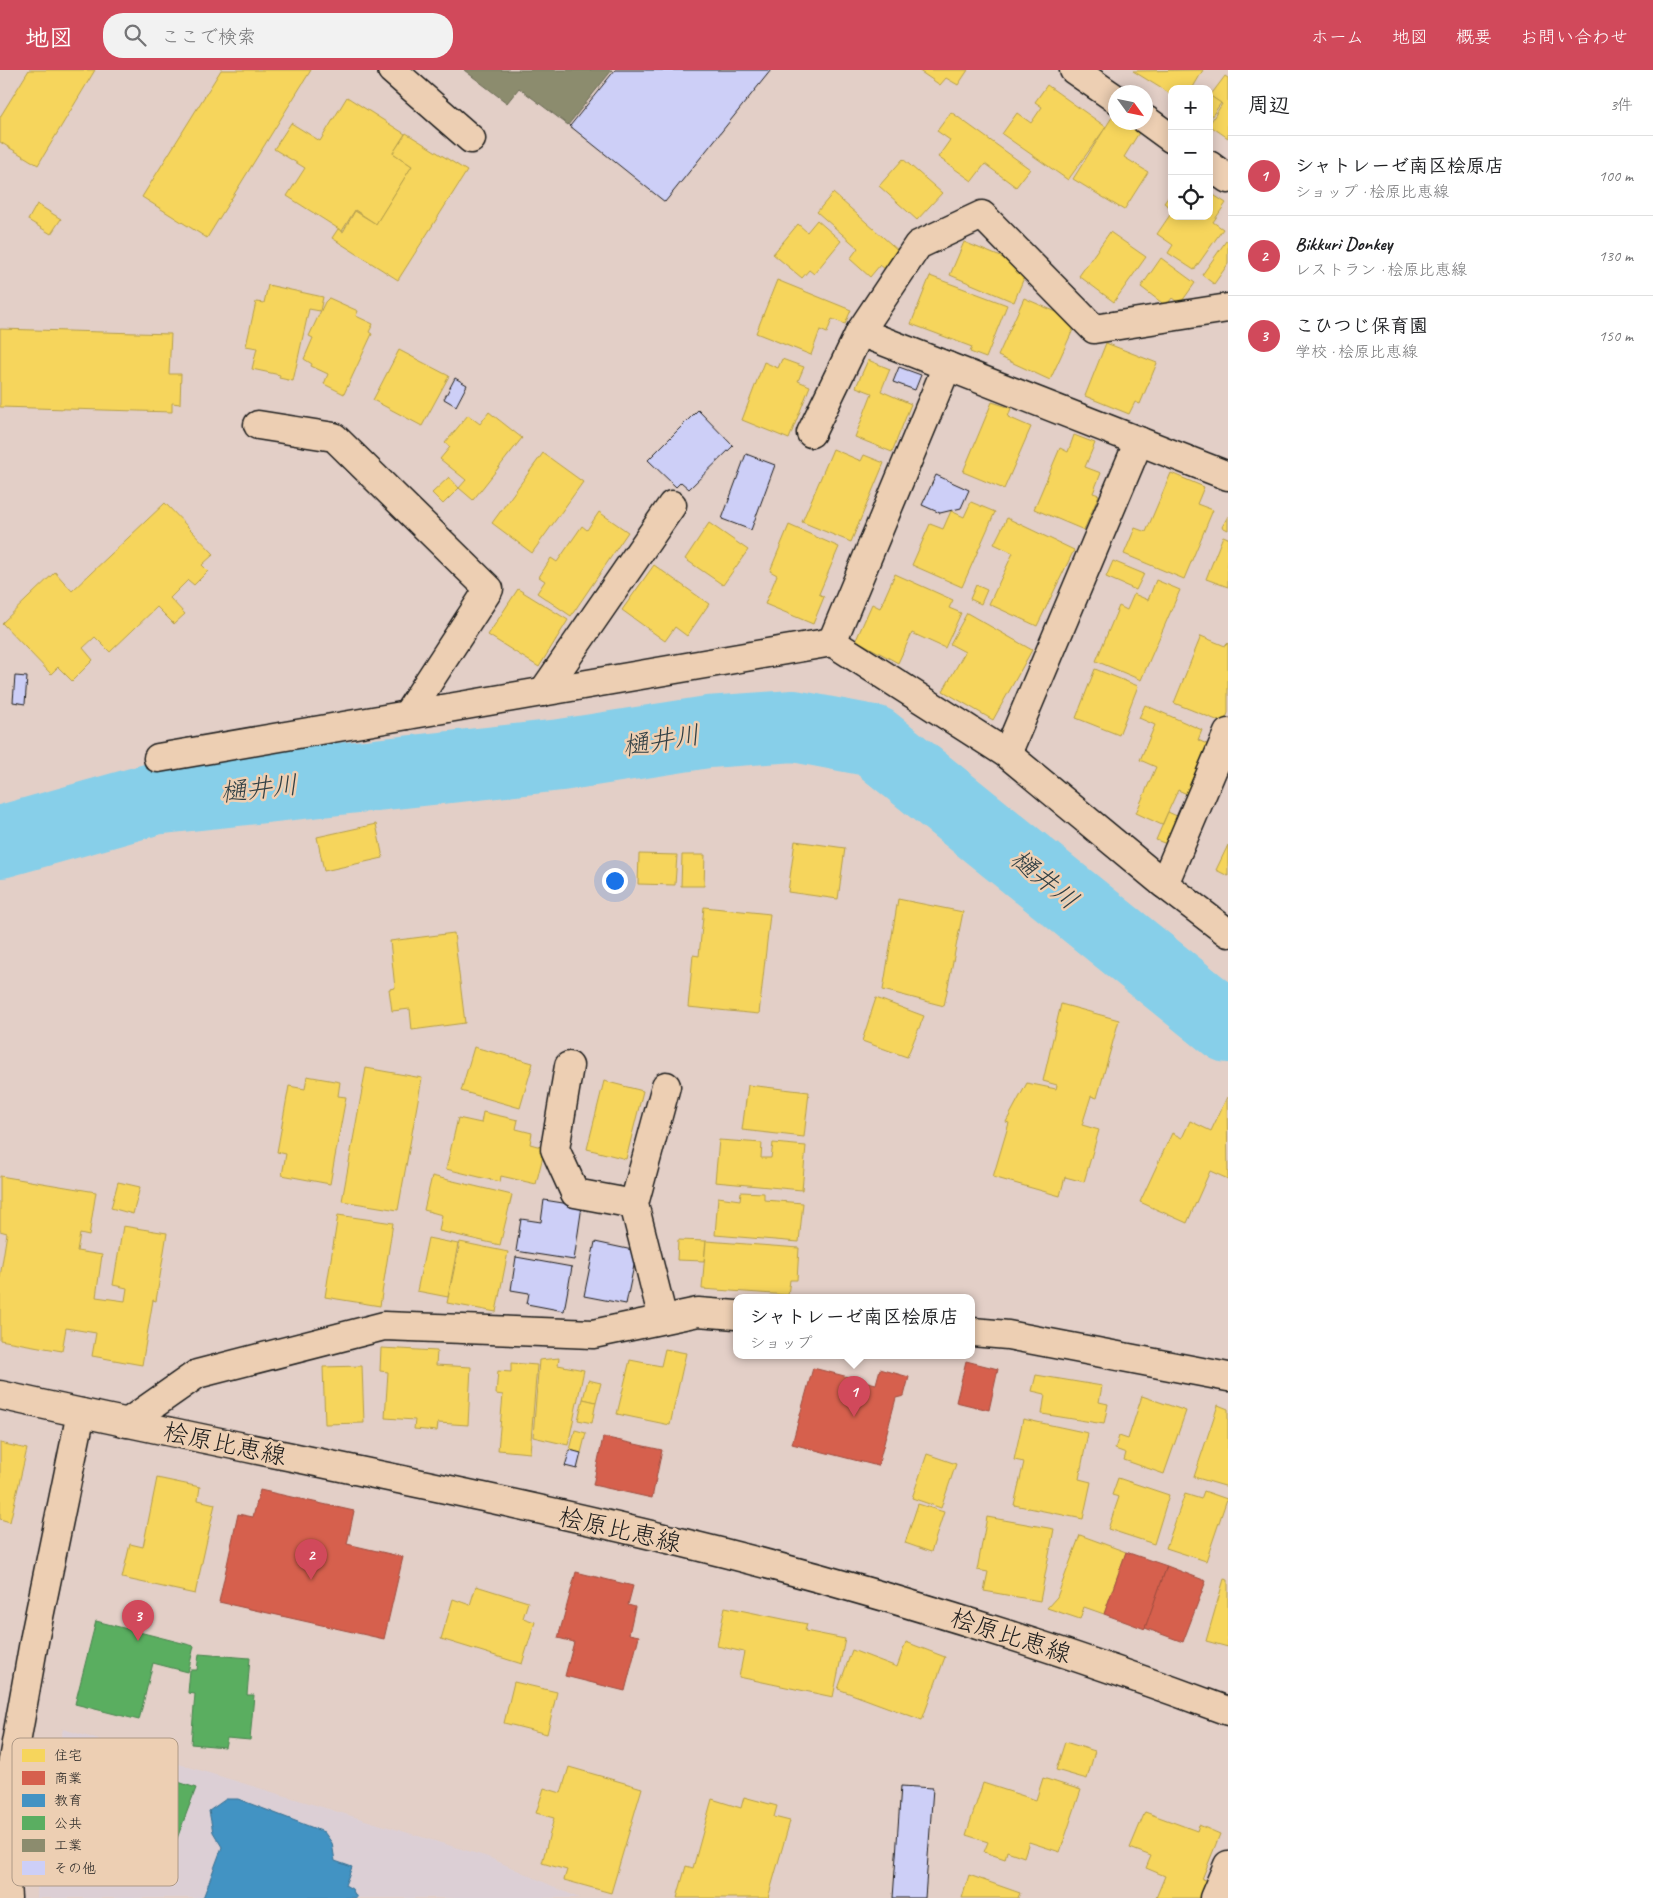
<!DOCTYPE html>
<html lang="ja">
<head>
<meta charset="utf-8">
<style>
  body { margin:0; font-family:Caveat,"Klee One",sans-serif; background:#f2f2f2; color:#202124 }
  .controls { position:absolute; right:15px; top:15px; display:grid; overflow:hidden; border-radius:10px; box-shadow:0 2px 12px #0003 }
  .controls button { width:45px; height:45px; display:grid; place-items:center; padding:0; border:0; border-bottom:1px solid #e0e0e0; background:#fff; color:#202124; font:25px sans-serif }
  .compass { position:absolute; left:1108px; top:15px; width:45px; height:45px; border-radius:50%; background:#fff; box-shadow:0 2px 12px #0003; rotate:123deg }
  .you { position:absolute; left:614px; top:810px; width:18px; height:18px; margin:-12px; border:4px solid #fff; border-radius:50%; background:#1a73e8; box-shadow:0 0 0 8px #1a73e833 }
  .badge { display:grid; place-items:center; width:32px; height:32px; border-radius:50%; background:#d1495b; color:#fff; font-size:16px; font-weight:700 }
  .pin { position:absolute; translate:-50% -41px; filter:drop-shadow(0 1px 2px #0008) }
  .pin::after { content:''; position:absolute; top:26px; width:18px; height:15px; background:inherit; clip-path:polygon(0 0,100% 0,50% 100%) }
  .popup { position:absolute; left:733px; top:1224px; width:242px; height:65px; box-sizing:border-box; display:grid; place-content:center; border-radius:10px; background:#fff; filter:drop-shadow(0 1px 4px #0005); font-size:16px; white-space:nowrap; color:#757577 }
  .popup b { font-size:19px; color:#202124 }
  .popup::after { content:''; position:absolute; left:50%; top:100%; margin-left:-10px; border:10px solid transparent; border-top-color:#fff }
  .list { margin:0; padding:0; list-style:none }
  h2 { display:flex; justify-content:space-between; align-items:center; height:65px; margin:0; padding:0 20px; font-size:21px }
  h2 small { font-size:16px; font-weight:400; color:#757577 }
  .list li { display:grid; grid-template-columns:32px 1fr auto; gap:15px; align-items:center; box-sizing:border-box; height:80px; padding:0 20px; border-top:1px solid #e0e0e0 }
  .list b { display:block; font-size:19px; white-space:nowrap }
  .list p { margin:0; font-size:16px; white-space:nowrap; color:#757577 }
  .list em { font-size:16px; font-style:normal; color:#757577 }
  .icon { flex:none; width:28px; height:28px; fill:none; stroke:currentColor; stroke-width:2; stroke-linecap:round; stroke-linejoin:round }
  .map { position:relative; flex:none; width:1228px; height:1828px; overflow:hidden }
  header { display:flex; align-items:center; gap:30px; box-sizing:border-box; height:70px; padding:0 25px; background:#d1495b; color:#fff }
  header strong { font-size:24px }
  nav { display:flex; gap:28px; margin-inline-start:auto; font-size:18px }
  .search { width:350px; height:45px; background:#f2f2f2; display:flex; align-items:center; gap:12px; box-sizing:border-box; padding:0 18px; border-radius:20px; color:#757577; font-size:19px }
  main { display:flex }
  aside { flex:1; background:#fff }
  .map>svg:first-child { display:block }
  .built { fill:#dccfd5 }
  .homes { fill:#f6d55c; stroke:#b59e49 }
  .shops { fill:#d6604d; stroke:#9e4c3e }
  .schools { fill:#4393c3; stroke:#376f91 }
  .public { fill:#5aae61; stroke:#47824c }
  .industry { fill:#8c8c6e; stroke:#6a6a55 }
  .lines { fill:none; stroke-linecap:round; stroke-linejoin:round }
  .river { stroke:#87cfe9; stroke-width:72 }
  .building { fill:#cdcff7; stroke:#1c1c1c }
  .minor-casing { stroke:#1c1c1c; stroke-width:31 }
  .tertiary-casing { stroke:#1c1c1c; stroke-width:31 }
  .secondary-casing { stroke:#1c1c1c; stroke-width:31 }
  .minor { stroke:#edcfb3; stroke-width:28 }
  .tertiary { stroke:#edcfb3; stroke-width:28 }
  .secondary { stroke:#edcfb3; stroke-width:28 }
  .labels { text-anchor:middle; stroke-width:5; stroke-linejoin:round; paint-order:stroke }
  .street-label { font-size:25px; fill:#1c1c1c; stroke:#edcfb3 }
  .water-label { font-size:26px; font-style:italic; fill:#314045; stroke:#edcfb3 }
  .key { fill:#edcfb3; stroke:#ae9986; stroke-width:1 }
  .key-label { font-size:14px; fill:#1c1c1c }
</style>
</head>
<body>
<header>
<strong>地図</strong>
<div class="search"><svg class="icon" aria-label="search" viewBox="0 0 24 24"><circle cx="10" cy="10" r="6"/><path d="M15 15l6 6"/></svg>ここで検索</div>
<nav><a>ホーム</a><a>地図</a><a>概要</a><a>お問い合わせ</a></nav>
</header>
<main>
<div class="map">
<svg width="1228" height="1828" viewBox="0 0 1228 1828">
  <rect width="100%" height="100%" fill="#e3cfc7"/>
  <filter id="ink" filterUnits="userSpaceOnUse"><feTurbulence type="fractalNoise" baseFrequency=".02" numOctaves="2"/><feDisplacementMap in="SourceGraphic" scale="10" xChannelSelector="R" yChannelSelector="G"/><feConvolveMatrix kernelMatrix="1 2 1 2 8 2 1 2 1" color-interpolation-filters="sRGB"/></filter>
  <g filter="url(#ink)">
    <polygon class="built" points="63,1659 488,1787 579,1828 37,1828 38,1759"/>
    <g class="homes">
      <polygon points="29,0 95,0 38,95 0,72 0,47"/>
      <polygon points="221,0 311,0 207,168 142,127"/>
      <polygon points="918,0 968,0 958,15 946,8 940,15"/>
      <polygon points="1203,0 1192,19 1172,19 1172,25 1133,1"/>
      <polygon points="1225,6 1228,8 1228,68 1209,55 1222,34 1210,26"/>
      <polygon points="1047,15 1106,57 1068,110 1002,64 1017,43 1031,53 1042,37 1035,32"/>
      <polygon points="1209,25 1221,33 1209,50"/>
      <polygon points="347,27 405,64 393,83 412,96 376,154 355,140 342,161 287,126 305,98 274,79 291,53 320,71"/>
      <polygon points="951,42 1030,99 1016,117 985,94 972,111 938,87 950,70 937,61"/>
      <polygon points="1114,44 1116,52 1127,52 1140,61 1124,87 1148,102 1124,140 1073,109"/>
      <polygon points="406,63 467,101 398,210 332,168 338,159 343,162 355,141 376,154 412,96 393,83"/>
      <polygon points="903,89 942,123 917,150 879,116"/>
      <polygon points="1172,122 1172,139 1164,133"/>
      <polygon points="1209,122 1226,133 1213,152 1223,159 1194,200 1168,183 1173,175 1157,164 1172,142 1172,146 1209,146"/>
      <polygon points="833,123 900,182 885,199 880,195 870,207 850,189 858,178 817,142"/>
      <polygon points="37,134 61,149 51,164 28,150"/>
      <polygon points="817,150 841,171 814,204 809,200 802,208 773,184 798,154 807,162"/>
      <polygon points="1110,162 1146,187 1114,232 1079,206"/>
      <polygon points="1226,171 1228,172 1228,194 1214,214 1202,205"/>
      <polygon points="964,172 1028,198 1014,232 950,205"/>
      <polygon points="1161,188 1195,213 1180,234 1172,228 1166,236 1141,217"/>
      <polygon points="930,206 1007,235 986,288 970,282 972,277 911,254"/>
      <polygon points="777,210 851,240 845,254 832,249 827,263 820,260 811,285 756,263"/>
      <polygon points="268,215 323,227 320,241 309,239 293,311 279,308 280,305 252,299 257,278 246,276 256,232 264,233"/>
      <polygon points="329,228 358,241 356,246 373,254 369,262 372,264 344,324 324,314 328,304 311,296 312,294 304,289 313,268 309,266 325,232"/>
      <polygon points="1024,228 1077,251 1050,310 998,286"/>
      <polygon points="0,259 171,264 169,304 181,304 180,334 172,333 172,342 0,337"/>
      <polygon points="1106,273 1157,293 1140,334 1135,332 1129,344 1085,326"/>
      <polygon points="399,280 449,306 422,356 373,330"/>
      <polygon points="782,289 804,297 798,311 810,316 789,369 742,350 764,292 778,298"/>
      <polygon points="868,290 890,299 881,321 911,334 892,382 855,367 872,323 856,317"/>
      <polygon points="992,332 1011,338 1008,347 1031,357 1004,419 963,402"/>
      <polygon points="489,342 522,368 473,430 459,418 466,410 440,389 450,377 445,373 468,345 480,354"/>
      <polygon points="1074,365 1095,373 1085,397 1101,403 1093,423 1099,425 1084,460 1034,439 1060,378 1068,382"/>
      <polygon points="833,379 861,391 864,385 884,393 851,472 802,452"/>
      <polygon points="543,383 583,412 532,483 492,453"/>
      <polygon points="1171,403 1204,417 1197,434 1213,440 1184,509 1124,484 1135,458 1146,462"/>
      <polygon points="449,407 459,418 443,434 432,423"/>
      <polygon points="971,432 995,442 962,517 912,495 930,454 943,459 951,441 964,447"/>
      <polygon points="165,433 214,484 202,495 208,501 194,515 188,510 170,528 185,544 174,554 157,537 110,582 95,567 83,578 93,590 72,611 58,597 51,604 2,553 55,502 72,521"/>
      <polygon points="599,442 628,462 571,546 537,523 545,511 539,507 551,488 557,492 582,456 587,460"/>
      <polygon points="1228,446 1228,460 1222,457"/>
      <polygon points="1007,448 1074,480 1037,556 989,534 1013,483 994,474"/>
      <polygon points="709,453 748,480 723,515 685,489"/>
      <polygon points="789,455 839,477 819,524 824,527 813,554 765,534 777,505 770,501"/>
      <polygon points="1223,466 1228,468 1228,517 1206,509"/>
      <polygon points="1113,491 1144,504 1136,520 1106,507"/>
      <polygon points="654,495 709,534 687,566 675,557 665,571 622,540"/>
      <polygon points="895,504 953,530 949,538 961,543 945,578 912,563 898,593 856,570 872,534 880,538"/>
      <polygon points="1156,510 1180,520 1141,610 1096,591 1119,536 1127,540 1134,524 1148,530"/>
      <polygon points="976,515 987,520 981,534 970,529"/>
      <polygon points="518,519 568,550 539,597 488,565"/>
      <polygon points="967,543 1032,580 993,650 943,621 965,582 950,574"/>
      <polygon points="1201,566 1225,576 1228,573 1228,643 1224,653 1174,633"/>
      <polygon points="1095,599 1138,616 1119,665 1076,648"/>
      <polygon points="1145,635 1202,660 1198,670 1209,675 1187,724 1178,720 1162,755 1136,743 1156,697 1140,690 1155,655 1139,648"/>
      <polygon points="1168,742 1179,747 1167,774 1156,770"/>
      <polygon points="376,754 383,788 324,801 317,767"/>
      <polygon points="795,771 845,778 838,829 788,822"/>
      <polygon points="1228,775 1228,806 1216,800"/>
      <polygon points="639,784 677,785 675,815 638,814"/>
      <polygon points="682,785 705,785 704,816 681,816"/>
      <polygon points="898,829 963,842 944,936 883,920"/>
      <polygon points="704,837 770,844 759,944 688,937 693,885 699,886"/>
      <polygon points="454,863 465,953 412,960 410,939 392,941 389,919 395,918 390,871"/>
      <polygon points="876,928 924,946 907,987 862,971"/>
      <polygon points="1061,934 1119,950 1097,1028 1091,1026 1082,1055 1099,1060 1084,1112 1065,1107 1060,1126 993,1107 1009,1053 1006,1052 1027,1013 1056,1019 1057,1015 1043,1011"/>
      <polygon points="474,977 533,993 520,1038 461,1021"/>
      <polygon points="366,998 422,1008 398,1140 342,1131"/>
      <polygon points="307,1006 340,1012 338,1026 346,1027 330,1114 282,1105 286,1084 277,1082 289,1016 305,1019"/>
      <polygon points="604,1011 643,1021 626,1089 587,1079"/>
      <polygon points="748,1015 809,1022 804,1067 742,1060"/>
      <polygon points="1227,1027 1228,1109 1210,1101 1187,1153 1140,1132 1172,1063 1182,1068 1190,1051 1211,1061"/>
      <polygon points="483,1042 518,1050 516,1059 532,1063 530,1074 545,1078 536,1114 501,1106 500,1112 446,1099 458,1048 481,1053"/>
      <polygon points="719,1070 762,1073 761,1088 771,1088 773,1073 806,1076 802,1120 715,1112"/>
      <polygon points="0,1106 96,1122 89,1166 80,1164 77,1181 102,1185 96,1227 125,1231 127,1218 113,1215 123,1156 167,1163 156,1231 153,1230 142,1295 92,1286 96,1263 66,1258 62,1281 0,1270 0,1207 7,1163 0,1161"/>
      <polygon points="432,1106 512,1125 500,1175 439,1161 442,1145 424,1140"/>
      <polygon points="118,1112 140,1117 133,1144 111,1138"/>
      <polygon points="741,1122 764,1123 764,1130 803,1133 799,1172 715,1165 718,1127 740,1130"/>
      <polygon points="338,1145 393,1153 380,1236 325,1227"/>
      <polygon points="428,1168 458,1174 448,1227 417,1221"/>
      <polygon points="678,1170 706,1171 704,1191 677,1190"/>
      <polygon points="706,1171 799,1178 797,1210 790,1210 788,1225 702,1219"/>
      <polygon points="460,1172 508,1182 496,1242 447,1233"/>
      <polygon points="381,1278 437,1281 436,1295 471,1297 468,1355 438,1353 437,1361 414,1359 415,1350 385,1348 388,1302 380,1301"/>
      <polygon points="665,1279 686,1283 670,1355 617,1344 630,1290 661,1296"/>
      <polygon points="559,1288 558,1295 584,1300 568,1375 533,1367 539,1290"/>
      <polygon points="511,1293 537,1295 530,1383 498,1380 503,1325 496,1324 498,1301 511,1302"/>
      <polygon points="362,1296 364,1353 325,1354 323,1297"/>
      <polygon points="1036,1305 1102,1316 1099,1332 1108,1334 1104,1354 1042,1344 1045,1324 1032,1321"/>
      <polygon points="588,1310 601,1313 596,1332 583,1329"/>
      <polygon points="1142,1326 1186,1341 1164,1404 1124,1390 1126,1383 1115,1379 1119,1366 1128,1369"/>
      <polygon points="583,1329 596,1332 592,1353 578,1350"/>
      <polygon points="1218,1335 1228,1339 1228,1417 1194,1407"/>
      <polygon points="1023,1349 1088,1363 1079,1409 1091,1412 1083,1449 1014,1435 1024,1392 1014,1390"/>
      <polygon points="575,1360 586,1363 581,1383 570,1380"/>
      <polygon points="0,1373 27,1379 10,1452 0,1449"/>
      <polygon points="927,1384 956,1394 941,1438 912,1428"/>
      <polygon points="157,1408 200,1417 198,1430 215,1434 195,1524 122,1508 130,1474 143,1477"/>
      <polygon points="1118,1408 1169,1425 1154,1474 1108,1459 1119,1427 1112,1425"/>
      <polygon points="1204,1421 1227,1429 1206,1491 1166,1478 1185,1424 1201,1429"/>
      <polygon points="918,1434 944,1442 931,1482 905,1473"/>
      <polygon points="987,1447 1054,1459 1040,1531 984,1521 988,1502 977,1500"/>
      <polygon points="1080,1465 1126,1482 1104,1544 1084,1537 1080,1549 1047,1538 1057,1527"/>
      <polygon points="1224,1509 1228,1510 1228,1577 1206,1571"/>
      <polygon points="476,1516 528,1532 523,1548 535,1552 522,1594 441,1569 453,1529 470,1535"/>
      <polygon points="725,1537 807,1554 805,1561 845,1569 833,1627 739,1607 744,1582 717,1576"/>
      <polygon points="906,1572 945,1587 922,1650 838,1619 852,1580 897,1597"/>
      <polygon points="514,1612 557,1622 547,1664 504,1653"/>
      <polygon points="1065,1672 1095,1681 1087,1709 1056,1700"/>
      <polygon points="569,1697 642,1718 611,1823 564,1810 567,1800 542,1793 554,1748 536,1743 544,1718 561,1723"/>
      <polygon points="1043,1708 1081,1720 1060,1782 1029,1772 1024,1787 1007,1781 1005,1789 984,1782 988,1772 966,1765 983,1713 1036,1730"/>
      <polygon points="744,1727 777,1736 774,1747 790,1751 768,1828 677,1828 686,1796 693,1798 712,1729 741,1738"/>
      <polygon points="1145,1742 1197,1761 1199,1755 1220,1764 1202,1809 1208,1811 1202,1828 1156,1828 1165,1806 1146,1798 1151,1786 1130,1778"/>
      <polygon points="969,1805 1020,1823 1018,1828 962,1828"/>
    </g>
    <g class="shops">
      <polygon points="966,1291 998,1299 989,1340 956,1332"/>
      <polygon points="813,1298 876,1314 880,1299 909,1307 904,1326 896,1328 878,1396 792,1374"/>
      <polygon points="603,1367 662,1380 652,1428 593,1415"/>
      <polygon points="260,1420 354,1441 347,1474 403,1487 384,1569 219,1532 238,1444 253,1447"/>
      <polygon points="1126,1482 1167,1496 1145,1559 1104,1544"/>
      <polygon points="1167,1496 1206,1511 1183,1572 1145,1558"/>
      <polygon points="576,1502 633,1516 628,1535 635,1537 629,1564 639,1566 625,1621 565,1606 574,1572 558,1568"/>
    </g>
    <polygon class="schools" points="226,1729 238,1729 324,1762 332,1773 335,1791 352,1797 345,1815 352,1819 357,1828 203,1828 222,1777 213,1762 209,1741"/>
    <g class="public">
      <polygon points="96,1551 194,1576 188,1602 153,1593 139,1650 75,1634"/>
      <polygon points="199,1584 250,1588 247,1625 254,1625 250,1670 227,1668 225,1677 191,1674 195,1624 188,1623 190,1600 197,1600"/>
      <polygon points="101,1686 196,1718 176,1771 129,1793 55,1774 66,1713 83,1716"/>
    </g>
    <polygon class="industry" points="464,0 612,0 568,55 519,18 507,33"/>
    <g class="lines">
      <polyline class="river" points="0,772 153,729 561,685 708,662 794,656 873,671 1228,957"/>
    </g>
    <g class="building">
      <polygon points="615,0 771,0 665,132 570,56"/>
      <polygon points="899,297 921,305 915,320 893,312"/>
      <polygon points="455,308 467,315 456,336 444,329"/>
      <polygon points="698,340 733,376 689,419 681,412 676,417 648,390"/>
      <polygon points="746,384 775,395 751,460 722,449"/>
      <polygon points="936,405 969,420 961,438 940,443 922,435"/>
      <polygon points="15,606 27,607 25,634 13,632"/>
      <polygon points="544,1130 582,1136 574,1190 516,1181 521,1149 541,1152"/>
      <polygon points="595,1172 637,1181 626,1234 584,1226"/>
      <polygon points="516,1187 572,1197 564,1241 527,1234 529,1223 511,1220"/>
      <polygon points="570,1380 581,1383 577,1399 565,1396"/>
      <polygon points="901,1716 933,1718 925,1828 893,1828"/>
    </g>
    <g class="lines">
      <g class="minor-casing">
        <g id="minor">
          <polyline points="392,0 471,69"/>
          <polyline points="1074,0 1116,29"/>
          <polyline points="1146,50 1172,69"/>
          <polyline points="1209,95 1228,109"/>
          <polyline points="860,262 918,175 982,145 1094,259 1228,238"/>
          <polyline points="258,355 334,367 489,519 407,645"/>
          <polyline points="811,363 860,262 1228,406"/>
          <polyline points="832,572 947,296"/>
          <polyline points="543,622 672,435"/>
          <polyline points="1228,663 1164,814 1228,863"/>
          <polyline points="1007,684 1139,371"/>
          <polyline points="158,688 832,572 1007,684 1164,814"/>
          <polyline points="569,996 555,1079 575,1123 634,1134"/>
          <polyline points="663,1249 634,1134 666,1016"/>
          <polyline points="972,1262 1008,1265 1228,1307"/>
          <polyline points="127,1353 197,1304 384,1256 593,1264 698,1242 736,1245"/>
          <polyline points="1214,1828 1228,1795"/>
        </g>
      </g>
      <g class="tertiary-casing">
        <polyline id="tertiary" points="7,1828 2,1752 35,1566 81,1343"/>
      </g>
      <g class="secondary-casing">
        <path id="secondary" d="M0,1325C226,1376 455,1417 680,1472C866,1517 1048,1574 1228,1641"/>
      </g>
      <use href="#minor" class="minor"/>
      <use href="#tertiary" class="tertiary"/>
      <use href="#secondary" class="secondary"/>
    </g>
  </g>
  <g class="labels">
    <g class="street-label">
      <text transform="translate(225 1373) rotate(12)" y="9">桧原比恵線</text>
      <text transform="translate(620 1459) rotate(13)" y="9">桧原比恵線</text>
      <text transform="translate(1011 1565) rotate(18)" y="9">桧原比恵線</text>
    </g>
    <g class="water-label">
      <text transform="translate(661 670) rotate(-9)" y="9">樋井川</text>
      <text transform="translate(259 718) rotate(-6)" y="9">樋井川</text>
      <text transform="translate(1045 809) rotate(39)" y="9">樋井川</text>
    </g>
  </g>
  <rect x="12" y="1668" width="166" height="148" rx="8" class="key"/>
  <rect x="22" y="1679" width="23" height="13" fill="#f6d55c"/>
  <rect x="22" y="1701" width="23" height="14" fill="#d6604d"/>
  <rect x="22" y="1724" width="23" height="13" fill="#4393c3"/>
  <rect x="22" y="1746" width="23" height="14" fill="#5aae61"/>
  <rect x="22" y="1769" width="23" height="13" fill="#8c8c6e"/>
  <rect x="22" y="1791" width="23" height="14" fill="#cdcff7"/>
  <g class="key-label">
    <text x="54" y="1690">住宅</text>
    <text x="54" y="1713">商業</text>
    <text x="54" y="1735">教育</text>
    <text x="54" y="1758">公共</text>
    <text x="54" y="1780">工業</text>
    <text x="54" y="1803">その他</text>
  </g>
</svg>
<div class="controls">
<button>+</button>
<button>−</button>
<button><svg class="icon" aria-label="locate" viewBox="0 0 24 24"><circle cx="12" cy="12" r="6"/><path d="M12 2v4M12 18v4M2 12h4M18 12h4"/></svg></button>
</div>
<svg class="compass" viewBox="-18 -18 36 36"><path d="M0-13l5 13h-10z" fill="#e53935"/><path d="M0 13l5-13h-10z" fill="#757577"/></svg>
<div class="you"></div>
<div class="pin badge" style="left:854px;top:1347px">1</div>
<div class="popup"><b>シャトレーゼ南区桧原店</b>ショップ</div>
<div class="pin badge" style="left:311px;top:1510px">2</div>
<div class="pin badge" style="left:138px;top:1571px">3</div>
</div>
<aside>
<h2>周辺<small>3件</small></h2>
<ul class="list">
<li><span class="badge">1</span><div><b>シャトレーゼ南区桧原店</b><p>ショップ · 桧原比恵線</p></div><em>100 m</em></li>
<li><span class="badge">2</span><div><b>Bikkuri Donkey</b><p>レストラン · 桧原比恵線</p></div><em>130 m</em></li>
<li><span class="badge">3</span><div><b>こひつじ保育園</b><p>学校 · 桧原比恵線</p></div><em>150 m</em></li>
</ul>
</aside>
</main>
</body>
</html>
